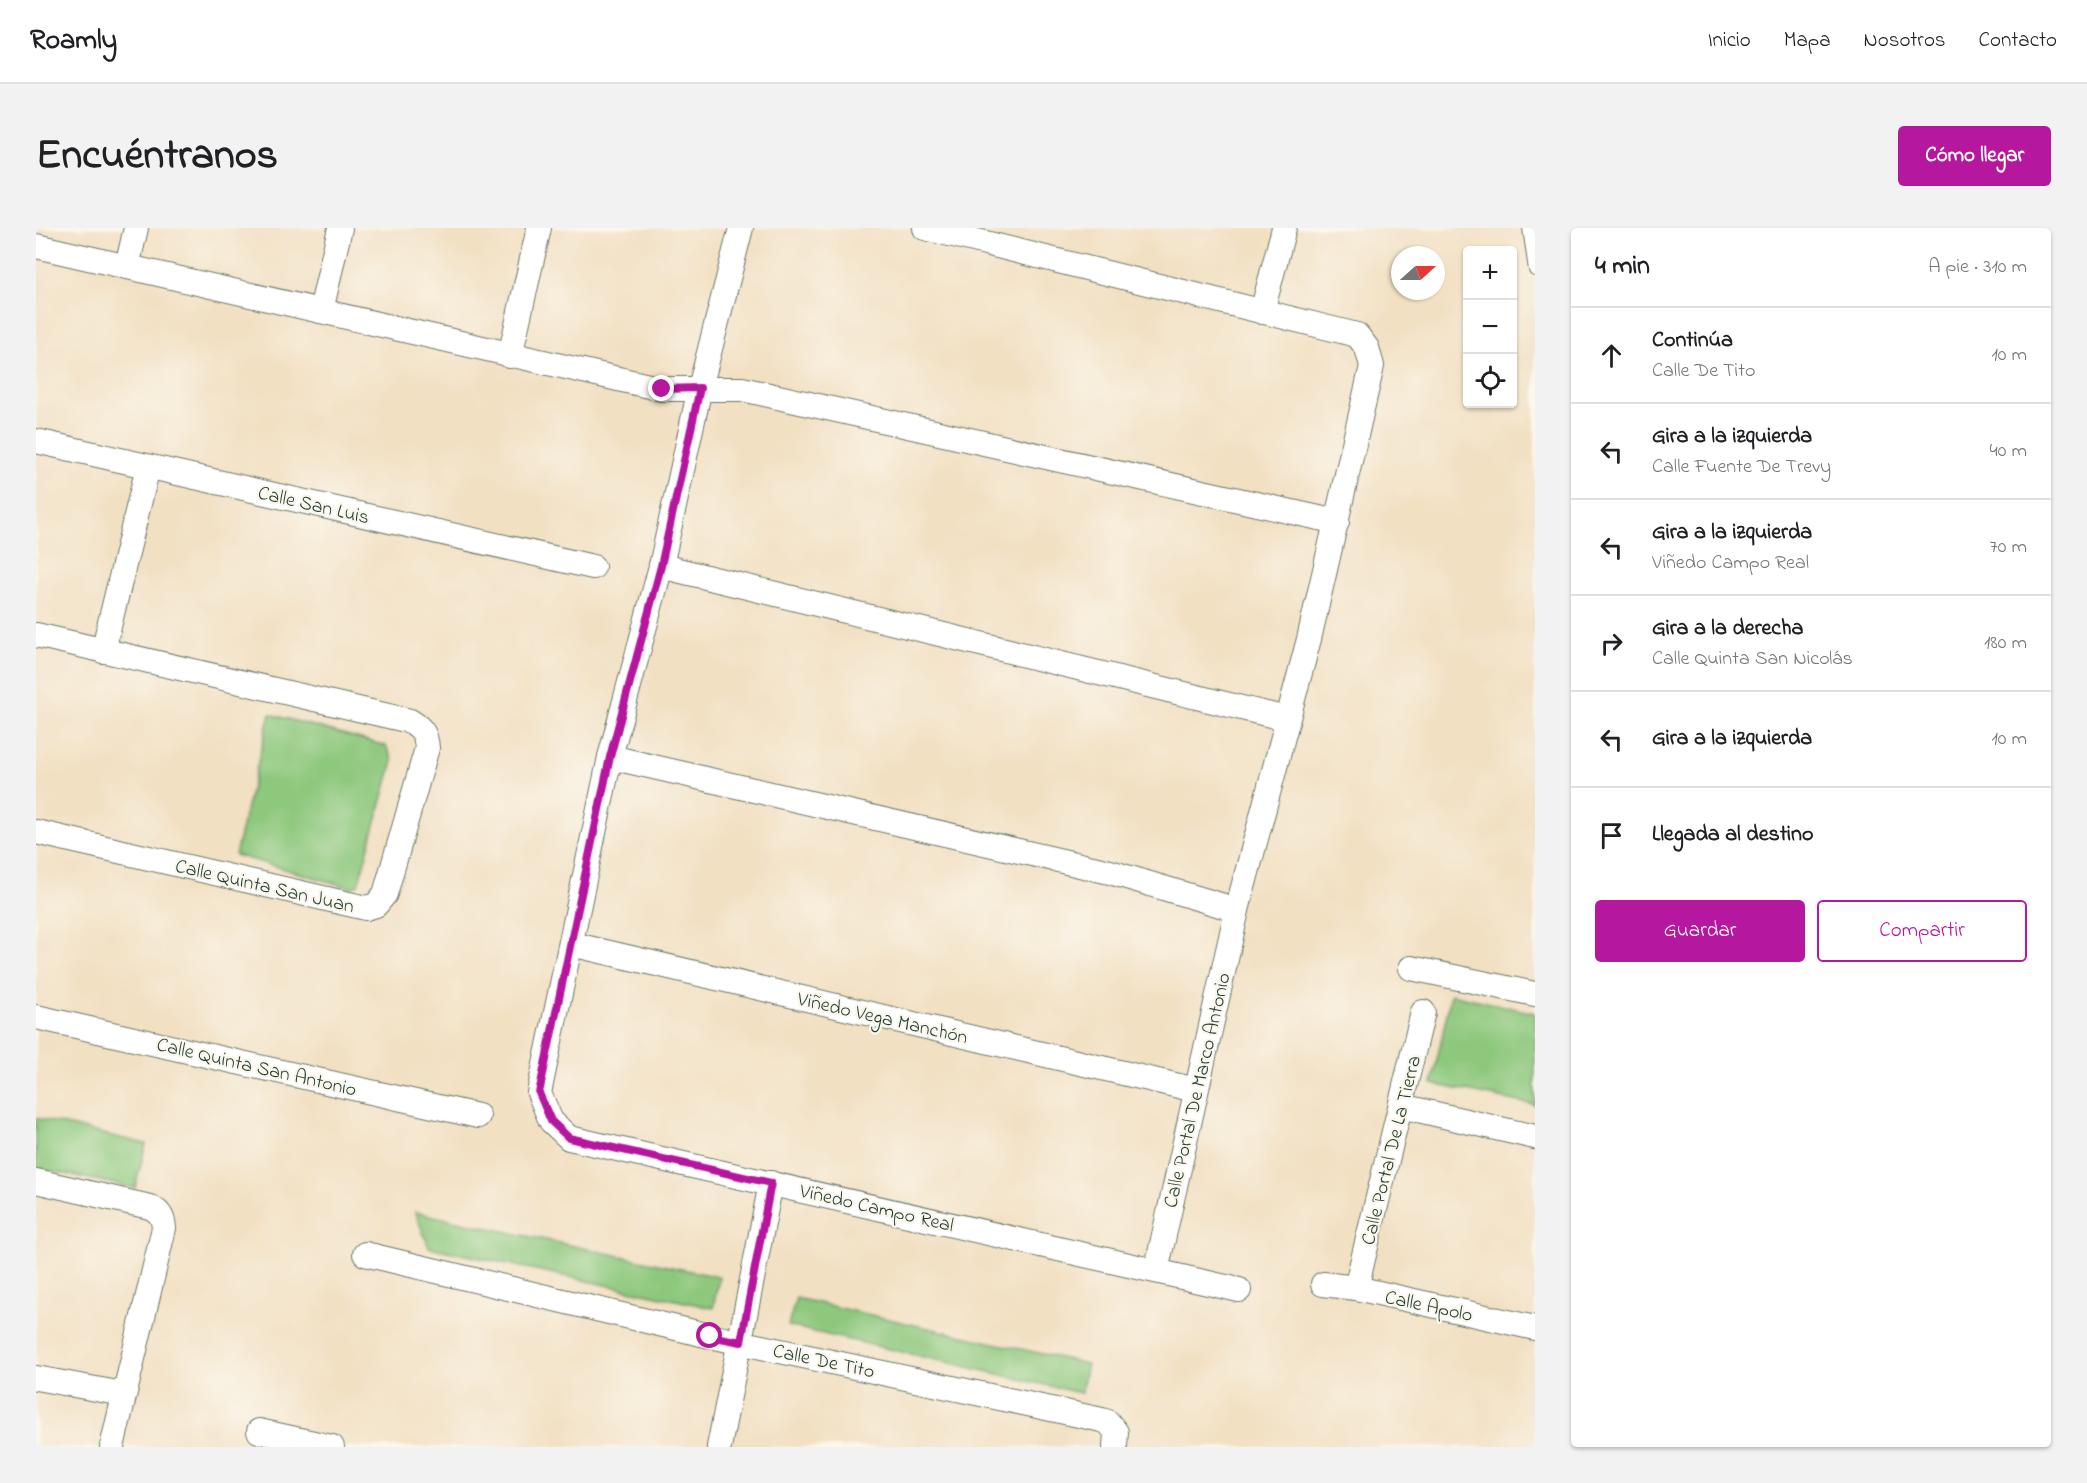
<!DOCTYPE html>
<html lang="es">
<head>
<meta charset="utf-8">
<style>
  body { margin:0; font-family:"Indie Flower",sans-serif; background:#f2f2f2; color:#202124 }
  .controls { position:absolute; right:18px; top:18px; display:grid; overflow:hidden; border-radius:6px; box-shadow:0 2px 4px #0004 }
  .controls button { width:54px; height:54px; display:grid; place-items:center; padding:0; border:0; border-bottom:2px solid #e0e0e0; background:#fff; color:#202124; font:30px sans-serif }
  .compass { position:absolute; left:1355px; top:18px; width:54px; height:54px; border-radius:50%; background:#fff; box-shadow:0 2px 4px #0004; rotate:69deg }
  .stop { position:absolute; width:18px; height:18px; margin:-14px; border:4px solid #b5179e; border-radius:50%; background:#fff }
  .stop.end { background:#b5179e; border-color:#fff; box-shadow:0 2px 6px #0008 }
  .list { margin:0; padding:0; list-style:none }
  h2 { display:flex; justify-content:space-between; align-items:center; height:78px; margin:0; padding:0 24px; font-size:26px }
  h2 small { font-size:20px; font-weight:400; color:#757577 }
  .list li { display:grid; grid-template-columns:39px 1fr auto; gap:18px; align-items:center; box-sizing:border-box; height:96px; padding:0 24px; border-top:2px solid #e0e0e0 }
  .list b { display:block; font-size:22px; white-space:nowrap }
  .list p { margin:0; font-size:20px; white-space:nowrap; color:#757577 }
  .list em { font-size:20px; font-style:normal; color:#757577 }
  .actions { display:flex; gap:12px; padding:18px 24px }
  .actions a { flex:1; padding:14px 0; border:2px solid #b5179e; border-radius:6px; text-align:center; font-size:21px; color:#b5179e }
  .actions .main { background:#b5179e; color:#fff }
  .icon { flex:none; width:33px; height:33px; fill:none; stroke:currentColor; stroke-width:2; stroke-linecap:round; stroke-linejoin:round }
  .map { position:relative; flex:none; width:1499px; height:1219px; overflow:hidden; border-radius:6px }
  header { display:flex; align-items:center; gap:36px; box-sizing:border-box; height:84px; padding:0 30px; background:#fff; border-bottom:2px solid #e0e0e0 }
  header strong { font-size:28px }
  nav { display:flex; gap:33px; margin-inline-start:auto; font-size:21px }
  .intro { display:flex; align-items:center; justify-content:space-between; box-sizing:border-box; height:144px; padding:0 36px }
  h1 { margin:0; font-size:42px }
  .button { padding:15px 27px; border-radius:6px; background:#b5179e; color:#fff; font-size:21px; font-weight:700 }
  main { display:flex; gap:36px; padding:0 36px }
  aside { flex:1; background:#fff; border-radius:6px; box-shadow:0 2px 4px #0004 }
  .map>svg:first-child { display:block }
  .green { fill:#8dc87d; stroke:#568258; stroke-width:1.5 }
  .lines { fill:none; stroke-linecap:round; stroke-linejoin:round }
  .lane-casing { stroke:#697666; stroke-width:14 }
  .street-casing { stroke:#697666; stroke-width:26 }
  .lane { stroke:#fff; stroke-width:12 }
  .street { stroke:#fff; stroke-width:24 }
  .route { stroke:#b5179e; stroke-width:8 }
  .labels { text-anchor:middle; stroke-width:4.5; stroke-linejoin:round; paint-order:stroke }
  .street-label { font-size:20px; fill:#1f3d34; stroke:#fbf7ec }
</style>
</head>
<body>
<header>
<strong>Roamly</strong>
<nav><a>Inicio</a><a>Mapa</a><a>Nosotros</a><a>Contacto</a></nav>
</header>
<div class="intro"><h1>Encuéntranos</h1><a class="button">Cómo llegar</a></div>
<main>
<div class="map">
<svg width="1499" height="1219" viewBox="0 0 1499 1219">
  <rect width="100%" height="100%" fill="#fbf7ec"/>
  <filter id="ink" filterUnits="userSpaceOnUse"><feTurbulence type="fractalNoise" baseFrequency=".0167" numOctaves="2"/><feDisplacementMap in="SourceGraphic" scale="12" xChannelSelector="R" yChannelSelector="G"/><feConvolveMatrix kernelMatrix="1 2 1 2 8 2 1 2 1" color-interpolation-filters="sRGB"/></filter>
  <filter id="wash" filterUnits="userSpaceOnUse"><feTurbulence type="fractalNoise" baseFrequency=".008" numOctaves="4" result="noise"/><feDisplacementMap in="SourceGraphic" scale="24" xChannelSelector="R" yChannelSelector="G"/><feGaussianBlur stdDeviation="1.35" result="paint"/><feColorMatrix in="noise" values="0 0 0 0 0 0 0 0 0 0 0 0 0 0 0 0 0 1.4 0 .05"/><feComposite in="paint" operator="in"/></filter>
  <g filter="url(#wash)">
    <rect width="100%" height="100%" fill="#f2e0c3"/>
    <g class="green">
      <polygon points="234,486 350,518 357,533 322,657 315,660 199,627"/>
      <polygon points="1415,766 1499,785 1499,877 1396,856"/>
      <polygon points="0,890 110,916 99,960 0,940"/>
      <polygon points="379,984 683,1049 677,1080 393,1019"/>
      <polygon points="760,1070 1051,1136 1045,1165 752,1098"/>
    </g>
  </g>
  <g filter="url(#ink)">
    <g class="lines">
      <g class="lane-casing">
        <polyline id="lane" points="1493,0 1499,42"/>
      </g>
      <g class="street-casing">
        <g id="street">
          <polyline points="705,0 664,160 625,338 574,529 503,865 515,893 533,910 1203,1062"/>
          <polyline points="889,0 1321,107 1331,120 1336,138 1273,411 1201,682 1120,1043"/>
          <polyline points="0,18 626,161 706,161 1301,294"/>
          <polyline points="91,39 100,0"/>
          <polyline points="285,83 304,0"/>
          <polyline points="1226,84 1248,0"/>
          <polyline points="474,128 503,0"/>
          <polyline points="0,213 557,339"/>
          <polyline points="625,338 1251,491"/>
          <path d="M0,407L374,493C386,500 390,506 391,520L349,666L340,677L330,680L0,604"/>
          <polyline points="67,423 112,239"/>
          <polyline points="574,529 1074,644 1201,682"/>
          <polyline points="535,716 1160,862"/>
          <polyline points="1375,740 1499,766"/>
          <polyline points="0,789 442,888"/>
          <polyline points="1365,878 1499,909"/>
          <path d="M0,953L114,979C124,984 127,989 128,1000L76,1219"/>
          <polyline points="329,1026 674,1108 1066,1192 1072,1194 1080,1204 1079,1219"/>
          <polyline points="1287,1056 1320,1060 1499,1100"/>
          <polyline points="1320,1060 1387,784"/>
          <polyline points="0,1150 87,1166"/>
          <polyline points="223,1203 296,1219"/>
          <polyline points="683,1219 735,955"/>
        </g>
      </g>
      <use href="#lane" class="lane"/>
      <use href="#street" class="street"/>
    </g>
  </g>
  <g class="lines" filter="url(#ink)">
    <polyline class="route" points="626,161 664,160 625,338 574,529 503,865 515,893 533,910 735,955 705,1114 674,1108"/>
  </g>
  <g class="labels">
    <g class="street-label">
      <text transform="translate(278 276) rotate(13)" y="7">Calle San Luis</text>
      <text transform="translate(229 657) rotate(13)" y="7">Calle Quinta San Juan</text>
      <text transform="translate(847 789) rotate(13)" y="7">Viñedo Vega Manchón</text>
      <text transform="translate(221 838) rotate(13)" y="7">Calle Quinta San Antonio</text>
      <text transform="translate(1160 862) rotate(-77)" y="7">Calle Portal De Marco Antonio</text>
      <text transform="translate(1354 922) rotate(-76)" y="7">Calle Portal De La Tierra</text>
      <text transform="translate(841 979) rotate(13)" y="7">Viñedo Campo Real</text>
      <text transform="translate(1393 1077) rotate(12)" y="7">Calle Apolo</text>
      <text transform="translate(788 1132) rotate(12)" y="7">Calle De Tito</text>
    </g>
  </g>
</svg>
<div class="controls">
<button>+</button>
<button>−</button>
<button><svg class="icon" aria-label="locate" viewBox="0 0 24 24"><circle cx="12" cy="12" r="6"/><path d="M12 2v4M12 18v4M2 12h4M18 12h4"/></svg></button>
</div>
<svg class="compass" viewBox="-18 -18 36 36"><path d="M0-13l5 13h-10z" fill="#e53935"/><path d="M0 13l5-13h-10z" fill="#757577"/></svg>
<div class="stop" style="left:674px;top:1108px"></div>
<div class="stop end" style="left:626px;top:161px"></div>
</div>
<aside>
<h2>4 min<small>A pie · 310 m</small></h2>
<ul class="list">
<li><svg class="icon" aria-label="ahead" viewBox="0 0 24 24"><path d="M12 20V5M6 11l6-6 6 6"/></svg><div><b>Continúa</b><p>Calle De Tito</p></div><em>10 m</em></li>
<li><svg class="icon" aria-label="left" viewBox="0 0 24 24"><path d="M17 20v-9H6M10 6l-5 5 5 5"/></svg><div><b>Gira a la izquierda</b><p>Calle Fuente De Trevy</p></div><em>40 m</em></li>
<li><svg class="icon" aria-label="left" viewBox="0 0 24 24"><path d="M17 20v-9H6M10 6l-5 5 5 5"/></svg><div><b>Gira a la izquierda</b><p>Viñedo Campo Real</p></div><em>70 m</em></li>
<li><svg class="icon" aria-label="right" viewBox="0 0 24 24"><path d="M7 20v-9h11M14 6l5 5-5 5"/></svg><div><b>Gira a la derecha</b><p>Calle Quinta San Nicolás</p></div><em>180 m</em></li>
<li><svg class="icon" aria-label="left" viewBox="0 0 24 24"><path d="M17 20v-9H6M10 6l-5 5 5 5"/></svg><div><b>Gira a la izquierda</b></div><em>10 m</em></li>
<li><svg class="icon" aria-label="arrive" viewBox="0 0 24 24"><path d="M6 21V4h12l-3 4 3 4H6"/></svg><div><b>Llegada al destino</b></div></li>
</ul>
<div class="actions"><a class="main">Guardar</a><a>Compartir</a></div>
</aside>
</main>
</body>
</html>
